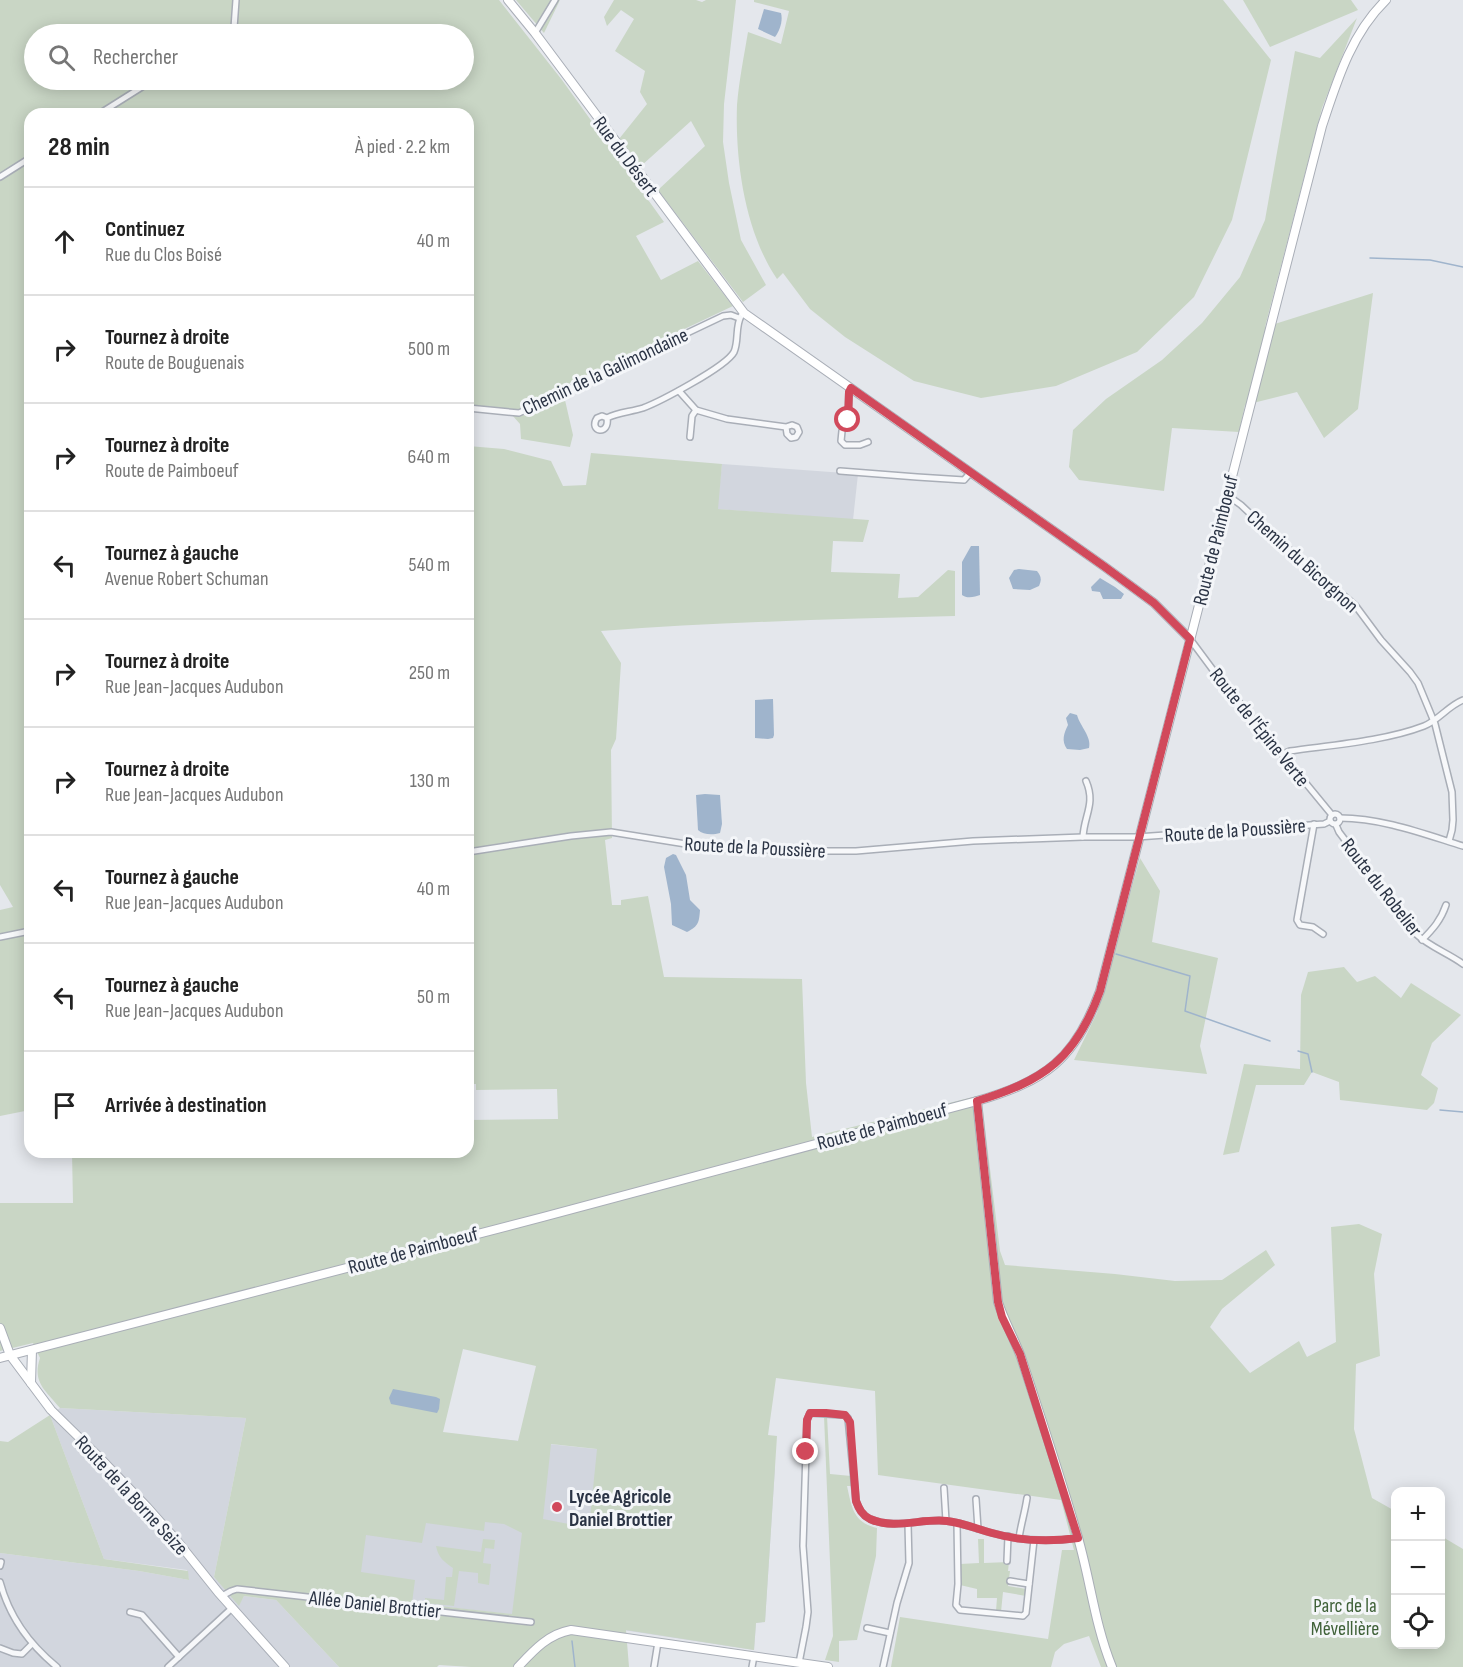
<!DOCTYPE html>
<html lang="fr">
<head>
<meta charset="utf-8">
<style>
  body { margin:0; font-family:"Sofia Sans Condensed",sans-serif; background:#f6f6f6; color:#222 }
  .controls { position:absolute; right:18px; bottom:18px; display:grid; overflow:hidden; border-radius:12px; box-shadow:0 3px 15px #0003 }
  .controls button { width:54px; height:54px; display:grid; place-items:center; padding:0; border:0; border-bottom:2px solid #e0e0e0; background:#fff; color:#222; font:30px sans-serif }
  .stop { position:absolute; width:18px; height:18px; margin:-14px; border:4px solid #d1495b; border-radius:50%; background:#fff }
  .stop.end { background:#d1495b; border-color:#fff; box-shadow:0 2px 6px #0008 }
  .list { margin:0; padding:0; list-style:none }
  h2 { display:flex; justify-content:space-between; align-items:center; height:78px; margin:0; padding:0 24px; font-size:26px }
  h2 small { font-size:20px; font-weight:400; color:#767676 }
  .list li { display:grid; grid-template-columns:39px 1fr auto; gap:18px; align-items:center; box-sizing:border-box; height:108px; padding:0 24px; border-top:2px solid #e0e0e0 }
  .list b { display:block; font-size:22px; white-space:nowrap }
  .list p { margin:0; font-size:20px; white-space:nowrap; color:#767676 }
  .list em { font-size:20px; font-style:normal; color:#767676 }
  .icon { flex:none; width:33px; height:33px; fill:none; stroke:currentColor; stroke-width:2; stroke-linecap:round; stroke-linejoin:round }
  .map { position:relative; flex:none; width:1463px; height:1667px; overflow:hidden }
  .search { position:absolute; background:#fff; box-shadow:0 3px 15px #0003; left:24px; top:24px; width:450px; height:66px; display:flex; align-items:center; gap:15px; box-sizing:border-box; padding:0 21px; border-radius:33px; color:#767676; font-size:22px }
  .panel { position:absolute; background:#fff; box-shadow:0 3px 15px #0003; left:24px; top:108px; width:450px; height:1050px; border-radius:18px }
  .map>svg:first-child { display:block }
  .built { fill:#d2d6de }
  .green { fill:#c9d6c5; fill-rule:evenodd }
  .water { fill:#9fb4cc }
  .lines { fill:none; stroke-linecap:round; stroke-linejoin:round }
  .stream { stroke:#9fb4cc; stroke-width:1.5 }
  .street-casing { stroke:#a9aeb7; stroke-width:8 }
  .secondary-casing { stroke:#a9aeb7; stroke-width:10 }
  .street { stroke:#f7f8fa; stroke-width:5 }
  .secondary { stroke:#fff; stroke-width:8 }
  .route { stroke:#d1495b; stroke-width:8 }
  .poi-dot { fill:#d1495b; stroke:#f4f6f9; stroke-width:2 }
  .labels { text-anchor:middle; stroke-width:6; stroke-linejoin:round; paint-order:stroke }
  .street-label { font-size:20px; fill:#2b3445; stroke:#f4f6f9 }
  .poi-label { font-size:20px; font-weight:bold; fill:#2b3445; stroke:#f4f6f9; text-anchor:start }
  .park-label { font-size:20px; fill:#3f6138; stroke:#f4f6f9 }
</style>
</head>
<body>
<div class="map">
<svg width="1463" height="1667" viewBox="0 0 1463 1667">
  <rect width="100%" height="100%" fill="#e4e7ec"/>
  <g class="built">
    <polygon points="722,464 858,474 853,520 717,509"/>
    <polygon points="60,1408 246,1418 214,1577 239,1605 244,1596 276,1600 339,1667 0,1667 0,1553 139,1571 189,1580 187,1570 104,1559 50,1415"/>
    <polygon points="349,1423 775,1468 765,1622 756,1623 754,1650 537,1617 335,1595"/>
  </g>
  <g class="green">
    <path d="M0,0H499L562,80L664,222L636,236L661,280L698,261L733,306L562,387L573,435L570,447L521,439L520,424L512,415L468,411V114H30V1110L0,1116V910L13,907L0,885ZM34,34H464V80H34Z"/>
    <polygon points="516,0 560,0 544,33"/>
    <polygon points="614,0 696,0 702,2 706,0 736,0 724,104 723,142 729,183 741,240 766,285 743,302 658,190 705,146 691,121 641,166 619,139 647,104 640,92 645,71 615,51 634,19 621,10 607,26 604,17"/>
    <path d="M754,0H1223L1271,60L1232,220L1194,297L1137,352L1056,386L981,398L914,381L845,337L810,309L783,273L777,279C745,232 735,161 737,105C739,81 744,56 748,32L781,44L789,11L754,2Z"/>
    <polygon points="1243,0 1351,0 1358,10 1270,47"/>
    <polygon points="1357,18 1322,108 1265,327 1373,293 1358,409 1324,438 1297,392 1245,405 1239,432 1172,428 1164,491 1079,480 1069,467 1073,430 1106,399 1162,360 1202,323 1240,277 1265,220 1295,51 1320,58"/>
    <path d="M468,446L504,449L551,461L563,486L586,485L591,453L722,464L718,509L869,520L863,542L833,541L831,572L900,574L898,598L918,597L948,570L955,571V616C837,619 719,622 601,631L621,663L616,739L611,750L612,838L605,840L612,905H621V900L648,896L664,977L802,979L806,1083L812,1137L981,1095L1000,1251L1005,1265L1115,1274L1175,1281L1222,1280L1266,1250L1275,1265L1222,1309L1210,1327L1250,1373L1299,1341L1307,1357L1336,1342L1331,1227L1359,1224L1382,1234L1374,1274L1380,1356L1356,1364L1354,1429L1372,1498L1395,1511L1396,1644H1440L1441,1536L1463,1549V1667H1101L1089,1636L1064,1644L1055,1652L1051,1667H891L900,1617L1048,1639L1062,1550H1074L1061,1500L878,1475L875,1391L776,1378L768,1435L777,1436L765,1622L756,1623L754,1650L626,1630L629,1667H471L439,1665L437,1667H339L276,1600L244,1596L239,1606L214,1577L246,1418L60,1408C45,1390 32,1382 40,1358L33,1343L0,1351V1203H73L72,1152H468V1120L558,1119L557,1089L476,1090V1084H468ZM463,1349L536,1366L518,1441L443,1432ZM551,1444L597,1449L589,1528L543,1519ZM485,1522L504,1524L522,1533L512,1614L412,1603L415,1580L361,1572L366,1535L422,1543L426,1523L484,1531Z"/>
    <polygon points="1140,858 1160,891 1152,942 1218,958 1200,1046 1207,1074 1074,1060 1097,1013"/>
    <polygon points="1344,967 1357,982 1375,976 1401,998 1411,983 1461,1015 1432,1043 1421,1075 1438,1088 1434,1103 1427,1110 1340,1100 1339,1082 1312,1072 1304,1085 1256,1085 1239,1152 1223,1155 1244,1064 1300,1069 1301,995 1308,972"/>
    <polygon points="50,1415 104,1559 188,1571 189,1580 139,1571 0,1553 0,1441 8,1442"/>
    <path d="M824,1416H827L830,1474L851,1476L852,1486H847C852,1508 853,1522 877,1528L876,1556L857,1640L839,1641V1662L825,1660L833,1636Z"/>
    <path d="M483,1539L495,1540L494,1549L485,1548L483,1563L491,1564L489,1585L478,1583V1573L459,1571L454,1606L425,1603V1598L444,1600L446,1577H452L453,1568C444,1562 438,1557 436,1546L481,1552Z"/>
    <polygon points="978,1539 984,1539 984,1563 1009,1562 1008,1571 1010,1571 1008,1586 1026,1589 1026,1596 1003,1592 1001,1612 996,1611 997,1598 977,1598 977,1589 960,1585 960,1564 979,1563"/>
  </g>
  <g class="water">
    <path d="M764,9L781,13C783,21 780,30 775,37L758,29Z"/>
    <path d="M971,546H979L980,595C975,597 967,599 962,595V562Z"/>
    <path d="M1019,569L1037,571C1041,576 1042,579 1039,586L1030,590L1013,589L1009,578L1014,570Z"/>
    <polygon points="1100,578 1115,587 1124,594 1121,599 1103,599 1100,592 1092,591 1091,587"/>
    <polygon points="773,699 774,735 773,738 768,739 755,738 755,700"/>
    <path d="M1070,713L1077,715C1080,726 1092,737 1089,748L1080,750L1067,749C1061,741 1064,733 1068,725L1066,718Z"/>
    <path d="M705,794L720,795L722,824L720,833C713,835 703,835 698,830L696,795Z"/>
    <path d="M673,854L676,855L686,875L690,900L700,910C699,922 699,926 687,932L672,925L671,904L664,867L666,858Z"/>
    <polygon points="393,1389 436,1397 440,1399 439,1409 437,1413 391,1404 389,1398"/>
  </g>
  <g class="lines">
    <g class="stream">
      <polyline points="1370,258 1430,260 1463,267"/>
      <polyline points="1116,954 1190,976 1185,1011 1270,1041"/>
      <polyline points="1298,1051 1308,1054 1312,1072"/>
      <polyline points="1440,1110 1463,1112"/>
      <polyline points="572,1641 575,1667"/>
    </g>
    <g class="street-casing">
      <g id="street">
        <polyline points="535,33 555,0"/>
        <polyline points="223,34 234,28 236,0"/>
        <polyline points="99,114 153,80"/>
        <polyline points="0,177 30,158"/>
        <polyline points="851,388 849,392 848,420 842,431 841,441 845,445 860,445 868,442"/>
        <polyline points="679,391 696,410 727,419 786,427 792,425 797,427 799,432 796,437 791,438 787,434 786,427"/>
        <polyline points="468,408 519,413 723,316 731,315 739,318"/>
        <path d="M607,418C610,436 588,432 597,418L602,416L607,418C618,412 631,412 643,408C659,402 726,367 734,352C739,341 735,327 741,316"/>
        <polyline points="690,437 692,416 696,410"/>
        <polyline points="840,471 917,477 964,480 971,472"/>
        <polyline points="1227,495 1241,505 1277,539 1355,605 1381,640 1410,672 1418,683 1435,724 1452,792 1453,820 1452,830 1449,841"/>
        <polyline points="1190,639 1216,674 1332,815"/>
        <path d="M1283,754L1290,751C1332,745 1385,741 1424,726C1439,720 1448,706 1463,700"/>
        <circle cx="1335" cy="819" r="5"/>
        <path d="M1340,818C1382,818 1424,834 1463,846"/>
        <polyline points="1314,824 1297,920 1300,925 1313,927 1323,934"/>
        <path d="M1336,825L1339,832L1416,934C1430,947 1448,953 1463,964"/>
        <path d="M1083,837C1084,815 1096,804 1086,781"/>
        <polyline points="468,852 571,836 611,832 717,849 827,851 856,851 973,841 1083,837 1137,837 1324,824 1330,821"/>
        <polyline points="0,937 30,931"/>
        <path d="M1422,940C1433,929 1441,920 1446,905"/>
        <polyline points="944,1488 946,1521"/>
        <polyline points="976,1499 978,1529"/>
        <polyline points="957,1523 958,1584 956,1605 960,1610 1023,1616 1026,1613 1034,1540"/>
        <path d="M1019,1538C1021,1524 1025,1512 1027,1498"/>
        <polyline points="1007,1561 1008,1536"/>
        <polyline points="0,1566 1,1562"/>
        <polyline points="1010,1581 1029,1584"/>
        <path d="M0,1582C9,1616 30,1645 57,1667"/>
        <polyline points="222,1596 231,1591 237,1589 531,1622"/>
        <polyline points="130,1612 142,1615 179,1657"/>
        <polyline points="867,1628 890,1633"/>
        <polyline points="0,1648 13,1653 22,1654 32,1644"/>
        <path d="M799,1663L806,1627L808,1612L803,1546L807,1420L810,1413L841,1415H845L848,1418L856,1501C859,1509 862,1515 870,1519C895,1530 922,1518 947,1521C963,1523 977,1529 992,1533C1020,1541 1050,1542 1079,1538"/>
        <polyline points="168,1667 232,1608"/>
        <polyline points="654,1667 658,1642"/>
        <polyline points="752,1667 754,1656"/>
        <polyline points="883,1667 897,1603 909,1563 908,1524"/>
      </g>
    </g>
    <g class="secondary-casing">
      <g id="secondary">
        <polyline points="508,0 535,33 744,313 1105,567 1154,603 1190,639"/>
        <path d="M977,1101L998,1302C1004,1321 1014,1338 1021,1357C1040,1415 1059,1472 1076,1531C1090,1576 1094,1623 1112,1667"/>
        <polyline points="0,1328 10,1355 51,1410 99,1457 147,1507 178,1542 218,1592 285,1667"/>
        <path d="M0,1358L543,1217L977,1101C1045,1081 1075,1060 1100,991L1322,126C1337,81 1351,34 1386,0"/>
        <polyline points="31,1383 32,1350"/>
        <path d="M518,1667C533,1651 548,1634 571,1630L828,1667"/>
      </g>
    </g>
    <use href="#street" class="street"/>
    <use href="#secondary" class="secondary"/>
  </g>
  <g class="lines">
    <path class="route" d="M806,1452L807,1420L810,1413H826L845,1415L850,1422L856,1501C859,1509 862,1515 870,1519C895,1530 922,1518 947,1521C963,1523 977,1529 992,1533C1020,1541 1050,1542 1078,1538L1020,1354L1002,1317L998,1302L977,1101C1044,1081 1076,1058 1100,991L1190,639L1154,603L1105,567L851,388L849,392L848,420"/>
  </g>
  <circle class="poi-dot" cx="557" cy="1507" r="6"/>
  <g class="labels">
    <g class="street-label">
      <text transform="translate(626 156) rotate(53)" y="7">Rue du Désert</text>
      <text transform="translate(605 371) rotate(-25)" y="7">Chemin de la Galimondaine</text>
      <text transform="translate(1215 540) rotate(-76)" y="7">Route de Paimboeuf</text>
      <text transform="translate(1303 561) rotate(42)" y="7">Chemin du Bicorgnon</text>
      <text transform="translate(1260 727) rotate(51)" y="7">Route de l'Épine Verte</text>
      <text transform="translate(1235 830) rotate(-4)" y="7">Route de la Poussière</text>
      <text transform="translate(755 847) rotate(3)" y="7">Route de la Poussière</text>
      <text transform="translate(1382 887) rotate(52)" y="7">Route du Robelier</text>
      <text transform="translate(882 1126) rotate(-15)" y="7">Route de Paimboeuf</text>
      <text transform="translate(413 1250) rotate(-15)" y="7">Route de Paimboeuf</text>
      <text transform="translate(132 1495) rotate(47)" y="7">Route de la Borne Seize</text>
      <text transform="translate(375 1604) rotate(6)" y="7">Allée Daniel Brottier</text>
    </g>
    <g class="poi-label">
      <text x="569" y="1503">Lycée Agricole<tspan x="569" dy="23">Daniel Brottier</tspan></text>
    </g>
    <g class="park-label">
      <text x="1345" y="1612">Parc de la<tspan x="1345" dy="23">Mévellière</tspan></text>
    </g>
  </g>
</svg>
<div class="controls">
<button>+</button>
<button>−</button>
<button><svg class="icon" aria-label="locate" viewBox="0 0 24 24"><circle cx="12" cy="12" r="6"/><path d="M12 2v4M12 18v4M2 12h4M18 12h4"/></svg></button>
</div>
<div class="stop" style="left:848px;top:420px"></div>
<div class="stop end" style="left:806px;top:1452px"></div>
<div class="search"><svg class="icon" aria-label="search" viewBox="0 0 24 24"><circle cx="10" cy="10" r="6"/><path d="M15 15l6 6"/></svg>Rechercher</div>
<section class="panel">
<h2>28 min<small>À pied · 2.2 km</small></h2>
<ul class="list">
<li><svg class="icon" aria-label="ahead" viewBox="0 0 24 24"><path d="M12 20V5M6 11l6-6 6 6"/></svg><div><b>Continuez</b><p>Rue du Clos Boisé</p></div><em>40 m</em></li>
<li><svg class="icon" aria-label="right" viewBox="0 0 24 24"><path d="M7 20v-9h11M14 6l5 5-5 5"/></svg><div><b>Tournez à droite</b><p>Route de Bouguenais</p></div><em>500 m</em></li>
<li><svg class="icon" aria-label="right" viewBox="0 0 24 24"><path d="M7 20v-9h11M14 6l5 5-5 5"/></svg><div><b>Tournez à droite</b><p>Route de Paimboeuf</p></div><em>640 m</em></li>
<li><svg class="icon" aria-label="left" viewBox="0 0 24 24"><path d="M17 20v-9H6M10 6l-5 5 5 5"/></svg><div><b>Tournez à gauche</b><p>Avenue Robert Schuman</p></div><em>540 m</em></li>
<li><svg class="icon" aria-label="right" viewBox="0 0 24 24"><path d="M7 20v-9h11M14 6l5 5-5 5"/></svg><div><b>Tournez à droite</b><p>Rue Jean-Jacques Audubon</p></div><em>250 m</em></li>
<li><svg class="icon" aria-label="right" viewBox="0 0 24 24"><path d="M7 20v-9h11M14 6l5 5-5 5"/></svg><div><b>Tournez à droite</b><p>Rue Jean-Jacques Audubon</p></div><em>130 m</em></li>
<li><svg class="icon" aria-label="left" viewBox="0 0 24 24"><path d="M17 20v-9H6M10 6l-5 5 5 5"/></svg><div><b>Tournez à gauche</b><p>Rue Jean-Jacques Audubon</p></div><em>40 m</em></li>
<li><svg class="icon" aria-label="left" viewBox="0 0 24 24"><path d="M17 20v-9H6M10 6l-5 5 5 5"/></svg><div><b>Tournez à gauche</b><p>Rue Jean-Jacques Audubon</p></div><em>50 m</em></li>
<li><svg class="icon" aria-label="arrive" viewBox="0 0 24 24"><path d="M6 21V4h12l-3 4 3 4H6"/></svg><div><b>Arrivée à destination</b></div></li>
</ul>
</section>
</div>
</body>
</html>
